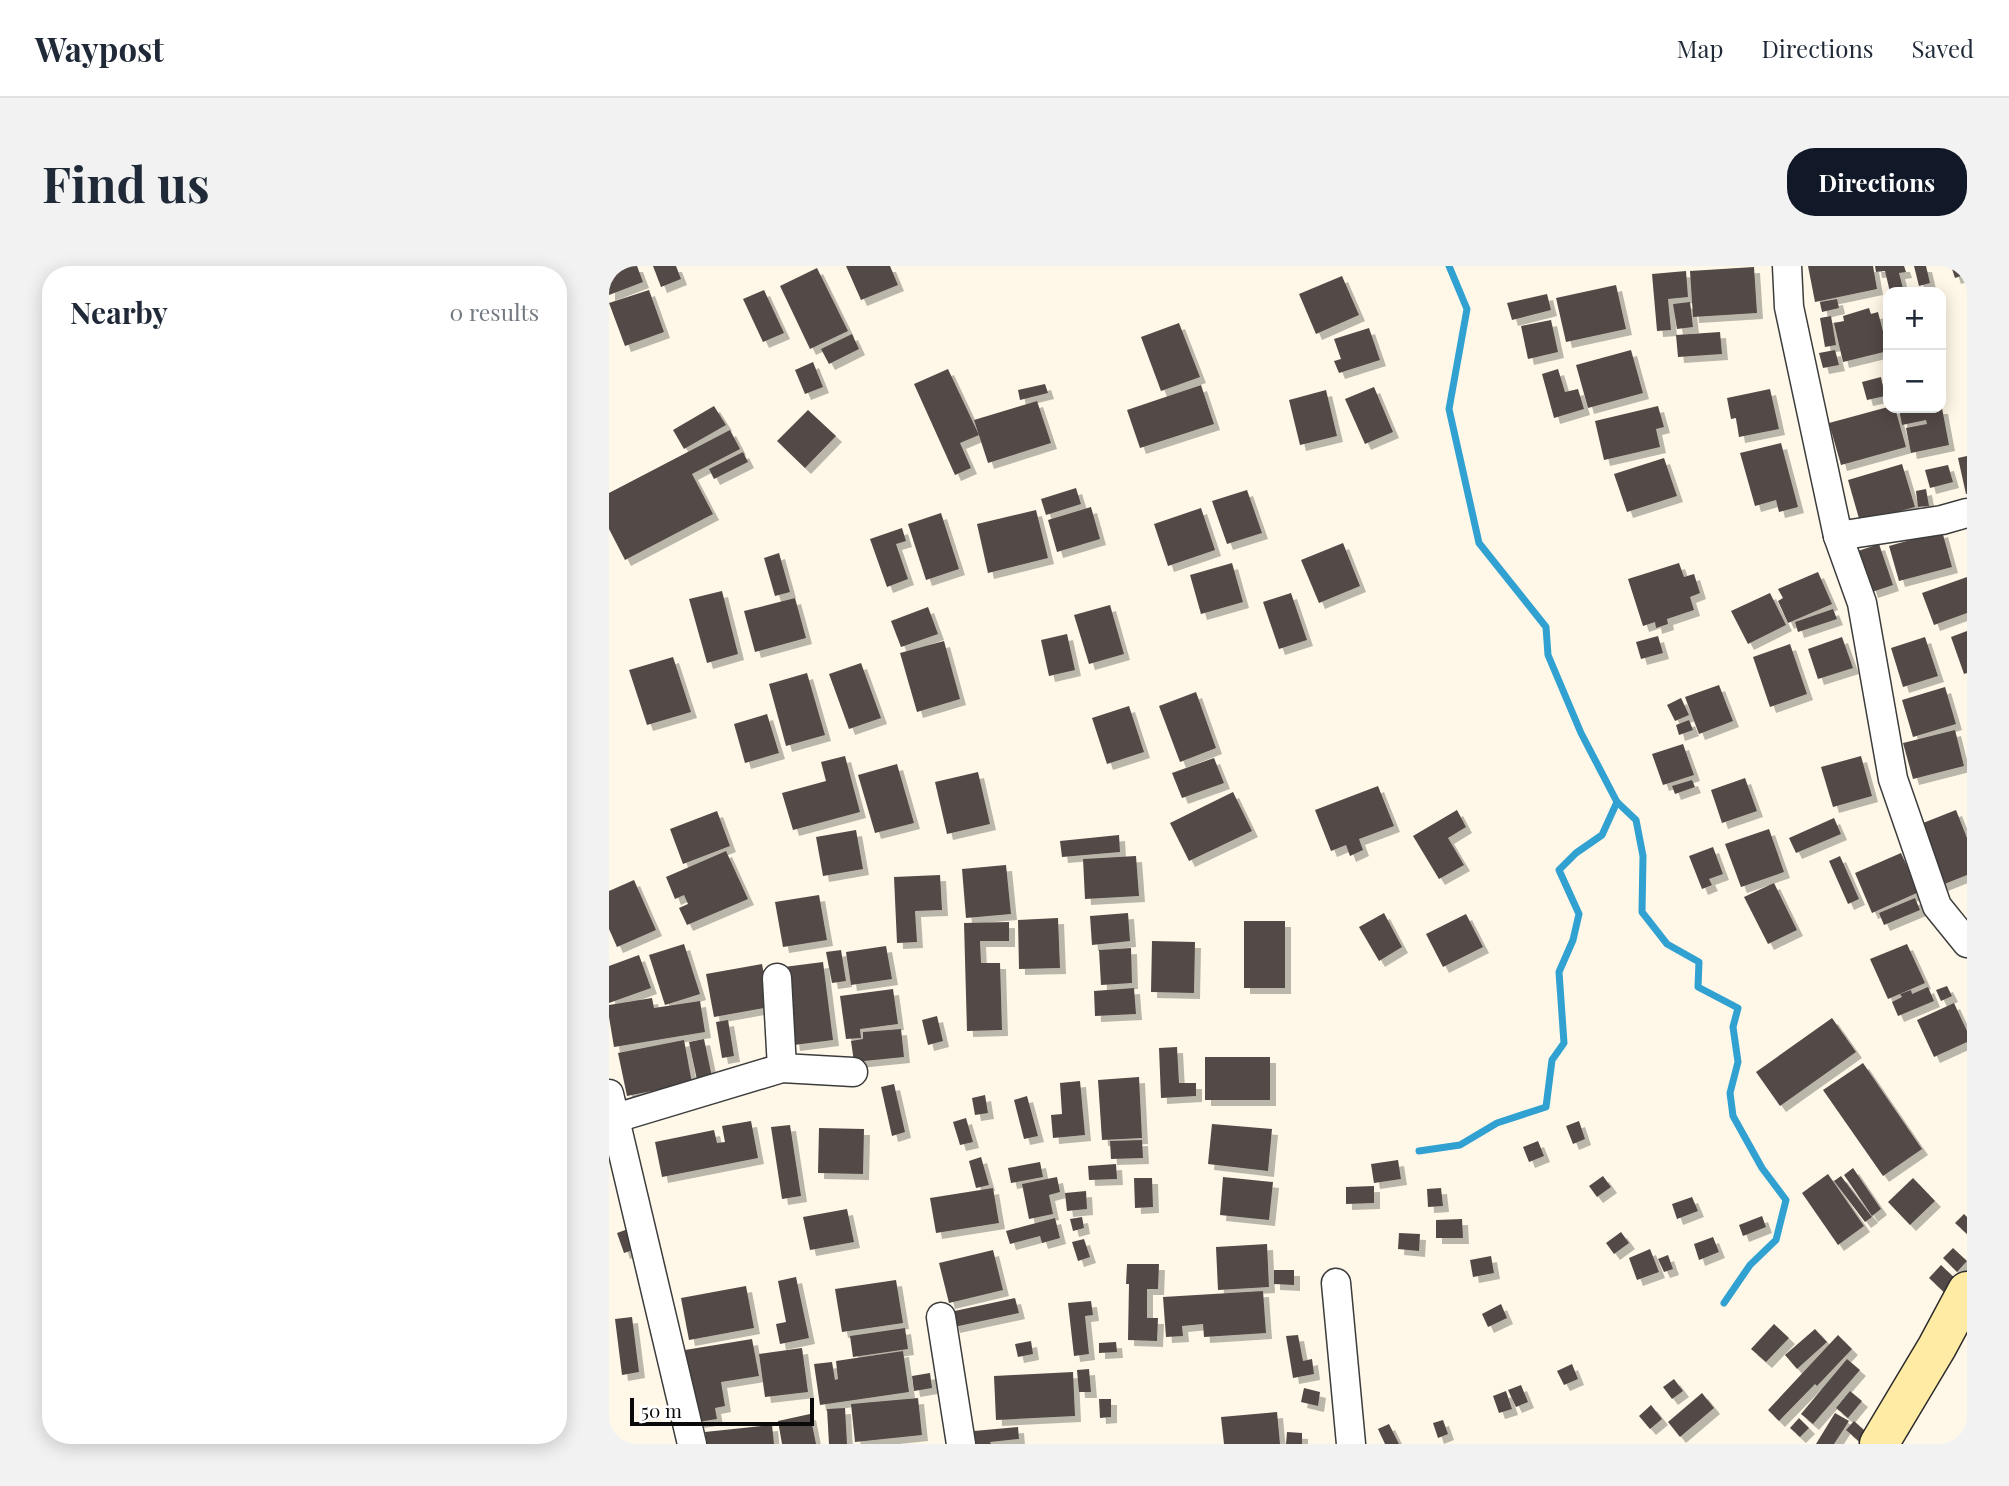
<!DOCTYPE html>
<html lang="en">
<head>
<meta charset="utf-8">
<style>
  body { margin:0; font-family:"Playfair Display",serif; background:#f2f2f3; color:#1f2937 }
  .controls { position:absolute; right:21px; top:21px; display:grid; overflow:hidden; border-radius:14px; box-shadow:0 4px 18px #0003 }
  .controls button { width:63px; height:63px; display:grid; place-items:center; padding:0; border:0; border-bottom:2px solid #e0e1e3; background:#fff; color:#1f2937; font:35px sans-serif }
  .scale { position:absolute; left:21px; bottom:18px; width:184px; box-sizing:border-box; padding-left:7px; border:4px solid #0a0a0a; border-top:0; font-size:19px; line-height:24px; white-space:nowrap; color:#0a0a0a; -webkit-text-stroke:5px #fff; paint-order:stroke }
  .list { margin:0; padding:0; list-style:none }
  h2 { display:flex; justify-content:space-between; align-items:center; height:91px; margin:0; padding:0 28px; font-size:30px }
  h2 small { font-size:23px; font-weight:400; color:#747a83 }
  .map { position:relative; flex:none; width:1358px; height:1178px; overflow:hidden; border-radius:28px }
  header { display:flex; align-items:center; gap:42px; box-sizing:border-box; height:98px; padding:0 35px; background:#fff; border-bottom:2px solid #e0e1e3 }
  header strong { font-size:33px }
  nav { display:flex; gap:38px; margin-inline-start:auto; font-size:24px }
  .intro { display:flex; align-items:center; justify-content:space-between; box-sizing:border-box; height:168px; padding:0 42px }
  h1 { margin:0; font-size:49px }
  .button { padding:18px 32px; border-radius:28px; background:#111827; color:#fff; font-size:24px; font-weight:700 }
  main { display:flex; gap:42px; padding:0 42px }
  aside { flex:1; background:#fff; border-radius:28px; box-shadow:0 4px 18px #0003 }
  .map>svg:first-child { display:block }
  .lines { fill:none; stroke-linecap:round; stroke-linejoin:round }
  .stream { stroke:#30a1d1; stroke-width:7 }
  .building { fill:#534a47; filter:url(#shadow) }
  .street-casing { stroke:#3d3d3d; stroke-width:31 }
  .secondary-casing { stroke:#2c2c2c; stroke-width:41 }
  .street { stroke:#fff; stroke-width:28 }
  .secondary { stroke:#ffeba3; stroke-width:38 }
</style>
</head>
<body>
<header>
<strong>Waypost</strong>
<nav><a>Map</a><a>Directions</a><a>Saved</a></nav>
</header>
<div class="intro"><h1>Find us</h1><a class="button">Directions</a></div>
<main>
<aside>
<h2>Nearby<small>0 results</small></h2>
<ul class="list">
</ul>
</aside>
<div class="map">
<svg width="1358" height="1178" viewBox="0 0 1358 1178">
  <defs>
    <filter id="shadow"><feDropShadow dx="6" dy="6" stdDeviation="0" flood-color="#0004"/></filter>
  </defs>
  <rect width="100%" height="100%" fill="#fff8e8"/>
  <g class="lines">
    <g class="stream">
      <polyline points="840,0 858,43 840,143 870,277 937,361 939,389 972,467 1008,536 1027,554 1034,590 1033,646 1058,678 1090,696 1089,721 1129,742 1124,761 1129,796 1121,827 1124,850 1153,902 1177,934 1167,974 1141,999 1115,1037"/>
      <polyline points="810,885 851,879 888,857 937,841 943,794 955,777 950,706 964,674 970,648 950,604 967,587 993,569 1008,536"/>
    </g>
  </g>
  <g class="building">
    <polygon points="0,0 28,0 34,16 0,29"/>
    <polygon points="44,0 67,0 72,13 52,21"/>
    <polygon points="237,0 281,0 289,19 252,34"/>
    <polygon points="1199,0 1264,0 1268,23 1206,36"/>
    <polygon points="1266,0 1295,0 1297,6 1290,7 1295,26 1281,26 1276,5 1267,6"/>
    <polygon points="1305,0 1317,0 1321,17 1310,20"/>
    <polygon points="1342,0 1358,0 1358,8 1346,12"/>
    <polygon points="1145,1 1148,47 1084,51 1081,5"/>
    <polygon points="208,2 239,65 201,83 171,20"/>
    <polygon points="1077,5 1079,31 1059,33 1062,64 1048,65 1043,8"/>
    <polygon points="733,10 750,49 707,68 690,28"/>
    <polygon points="1007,19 1017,63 957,76 947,32"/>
    <polygon points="40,24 55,66 16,80 0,37"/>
    <polygon points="155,24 175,67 154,76 134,33"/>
    <polygon points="938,28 942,44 903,54 898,37"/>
    <polygon points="1228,33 1230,42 1213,46 1211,36"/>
    <polygon points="1081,36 1084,61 1068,63 1064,38"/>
    <polygon points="1260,42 1262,48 1269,46 1279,85 1234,96 1225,57 1235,55 1234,50"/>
    <polygon points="1222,50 1227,79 1216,81 1211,52"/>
    <polygon points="942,54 949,86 919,93 912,60"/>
    <polygon points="570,57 591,111 552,125 532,71"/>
    <polygon points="760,62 771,94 730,107 725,95 732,93 725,73"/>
    <polygon points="1111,66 1113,88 1069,91 1067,69"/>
    <polygon points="243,68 250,83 220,98 212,83"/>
    <polygon points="1022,84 1034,127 979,142 967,99"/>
    <polygon points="1226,84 1230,99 1214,102 1210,87"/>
    <polygon points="204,96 214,121 196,128 186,104"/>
    <polygon points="339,103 370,169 351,177 362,202 346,209 305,118"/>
    <polygon points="949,103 956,126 969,123 975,143 945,152 933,108"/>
    <polygon points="1272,111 1276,130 1258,134 1253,116"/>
    <polygon points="436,118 439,127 411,134 409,124"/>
    <polygon points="592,119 605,158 531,182 518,144"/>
    <polygon points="765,121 784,166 756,178 736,133"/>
    <polygon points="1161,123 1170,163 1130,171 1127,152 1122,153 1118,132"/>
    <polygon points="717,124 728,170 691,179 680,134"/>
    <polygon points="428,135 442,177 379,197 365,154"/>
    <polygon points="105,140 117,159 75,183 64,164"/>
    <polygon points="1049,140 1055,161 1047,163 1051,181 995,194 986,155"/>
    <polygon points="1279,141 1286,142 1297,181 1232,199 1220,157"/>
    <polygon points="1295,142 1333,142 1340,179 1302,187 1297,162 1318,158 1317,154 1293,159 1290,143"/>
    <polygon points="199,144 227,170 196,202 168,175"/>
    <polygon points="121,164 131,183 83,208 104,248 16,294 0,263 0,227"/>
    <polygon points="1172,177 1189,241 1170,246 1167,234 1146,240 1131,187"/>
    <polygon points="134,186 139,196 105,213 100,203"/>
    <polygon points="1358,190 1358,228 1357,228 1349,192"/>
    <polygon points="1055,192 1068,230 1018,246 1005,208"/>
    <polygon points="1293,198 1306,241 1251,256 1239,214"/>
    <polygon points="1339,199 1344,216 1321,222 1316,204"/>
    <polygon points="467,222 472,238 437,249 432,233"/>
    <polygon points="1317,223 1320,240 1309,241 1307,225"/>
    <polygon points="638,224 653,267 618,278 603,235"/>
    <polygon points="482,241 491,273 448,286 439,254"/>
    <polygon points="592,242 606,284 559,300 545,258"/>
    <polygon points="427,244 439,292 379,307 368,258"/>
    <polygon points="332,247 350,303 317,314 299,258"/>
    <polygon points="293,262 297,275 287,278 299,313 278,321 261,273"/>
    <polygon points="1333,265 1343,301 1290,315 1280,280"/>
    <polygon points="734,277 751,320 710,337 692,294"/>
    <polygon points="1270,278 1284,319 1263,326 1249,285"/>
    <polygon points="170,287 181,326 166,330 155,292"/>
    <polygon points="623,297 634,336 592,348 581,309"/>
    <polygon points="1070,297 1075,311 1085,308 1091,327 1081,331 1085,344 1058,353 1059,358 1047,362 1046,356 1034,360 1019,313"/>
    <polygon points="1209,306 1223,338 1179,357 1169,335 1174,332 1169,323"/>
    <polygon points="1358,311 1358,347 1325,359 1313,327"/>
    <polygon points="113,325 129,388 98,397 80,333"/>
    <polygon points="682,327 698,374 670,383 654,336"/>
    <polygon points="1161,327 1177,359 1139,378 1122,345"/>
    <polygon points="186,332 197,372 146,386 135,345"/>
    <polygon points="501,339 515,388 480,398 465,349"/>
    <polygon points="319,341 329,368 292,381 282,355"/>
    <polygon points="1224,343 1228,353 1189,366 1186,356"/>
    <polygon points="1358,365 1358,407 1355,408 1342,371"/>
    <polygon points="458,368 466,404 440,410 432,374"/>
    <polygon points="1049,370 1054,387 1032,393 1027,376"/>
    <polygon points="1233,371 1244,402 1209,413 1199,383"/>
    <polygon points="1316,371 1329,410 1294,421 1282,382"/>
    <polygon points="335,375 351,433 308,446 291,387"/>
    <polygon points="1181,378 1198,428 1161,441 1144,391"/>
    <polygon points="64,391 82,446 38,459 20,404"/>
    <polygon points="252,397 272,452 240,463 220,408"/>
    <polygon points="198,407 216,469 177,480 160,418"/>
    <polygon points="1110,419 1124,455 1090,468 1076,431"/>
    <polygon points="1336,421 1347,458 1304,471 1293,434"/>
    <polygon points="587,426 607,482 571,496 550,440"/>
    <polygon points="1072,432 1080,449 1066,455 1058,439"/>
    <polygon points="520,440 535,486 498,498 483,452"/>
    <polygon points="158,448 170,487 136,497 125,458"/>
    <polygon points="1080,454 1084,464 1070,469 1067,459"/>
    <polygon points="1346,464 1355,500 1304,513 1294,477"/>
    <polygon points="1074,478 1085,509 1054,519 1043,488"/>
    <polygon points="236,490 251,546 184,564 173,527 217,515 212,496"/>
    <polygon points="1252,490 1263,530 1224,541 1212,501"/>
    <polygon points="605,492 615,517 573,532 563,507"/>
    <polygon points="288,498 305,557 266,567 249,509"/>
    <polygon points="369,506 381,558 338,568 326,516"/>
    <polygon points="1136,512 1148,545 1113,557 1102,524"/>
    <polygon points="1083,514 1086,521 1066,528 1063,520"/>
    <polygon points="769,520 785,560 750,573 754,584 741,590 737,579 722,585 706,544"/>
    <polygon points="624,526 643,565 580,595 561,557"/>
    <polygon points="848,544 857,561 839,572 855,599 830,613 804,570"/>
    <polygon points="1347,544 1358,572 1358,609 1333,619 1309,559"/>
    <polygon points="108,545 121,580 74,598 61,563"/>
    <polygon points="1225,552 1232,568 1187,587 1180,572"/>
    <polygon points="1160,563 1175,606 1132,621 1116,578"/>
    <polygon points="247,564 254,603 214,610 207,571"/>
    <polygon points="510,569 511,586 453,591 451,575"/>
    <polygon points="1104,581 1114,608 1100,613 1103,619 1093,623 1080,590"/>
    <polygon points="117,585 139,633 78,659 70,642 79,638 75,629 66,633 57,611"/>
    <polygon points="1292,587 1310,626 1263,647 1246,607"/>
    <polygon points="527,590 530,630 476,633 474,593"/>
    <polygon points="1231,590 1250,633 1239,638 1220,595"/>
    <polygon points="397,599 402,648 357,652 353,603"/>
    <polygon points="331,609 333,644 306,645 308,676 288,677 285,611"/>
    <polygon points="25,614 47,664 8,681 0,663 0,625"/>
    <polygon points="1165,617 1188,664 1159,678 1135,631"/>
    <polygon points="210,629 218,674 174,681 166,636"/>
    <polygon points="1306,632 1311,644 1275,659 1270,647"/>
    <polygon points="519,647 521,675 483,679 481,650"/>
    <polygon points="775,647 793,681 770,695 750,661"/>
    <polygon points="857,648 874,681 834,701 817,668"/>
    <polygon points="449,652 451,702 410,703 409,654"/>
    <rect x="635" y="655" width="41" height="67"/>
    <polygon points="400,656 400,675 371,675 372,697 391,697 393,764 358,765 355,657"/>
    <polygon points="543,675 586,676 585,727 542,726"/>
    <polygon points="75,678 91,728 56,739 40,689"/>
    <polygon points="1298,678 1316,717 1279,733 1261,693"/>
    <polygon points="277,680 283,713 242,719 237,686"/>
    <polygon points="522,682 523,717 492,719 490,684"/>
    <polygon points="232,684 237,715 223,717 217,686"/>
    <polygon points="30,689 42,722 0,737 0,700"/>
    <polygon points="214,696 224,774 185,779 175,701"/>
    <polygon points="153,698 161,741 105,751 97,708"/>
    <polygon points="1338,720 1343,730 1332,735 1327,724"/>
    <polygon points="1319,721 1325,735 1289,750 1283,736 1293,731 1291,728 1302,724 1303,728"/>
    <polygon points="525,722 527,748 486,750 485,725"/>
    <polygon points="284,723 289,758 251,763 252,772 237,773 231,730"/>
    <polygon points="43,732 45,742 91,735 96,766 5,781 0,751 0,739"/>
    <polygon points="1345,737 1358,765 1358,776 1325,791 1308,754"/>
    <polygon points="328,750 334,775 319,779 313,754"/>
    <polygon points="1223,752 1247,786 1171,840 1147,806"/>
    <polygon points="119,754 125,790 113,792 107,756"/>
    <polygon points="292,763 295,791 245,796 242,775 254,773 254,766"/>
    <polygon points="95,773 103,811 88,814 80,776"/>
    <polygon points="75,774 83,817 18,830 9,787"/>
    <polygon points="568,781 570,817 587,817 587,830 552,832 550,782"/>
    <rect x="596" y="791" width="65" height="43"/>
    <polygon points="1254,797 1313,883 1274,910 1214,824"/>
    <polygon points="530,811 533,872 493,874 489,814"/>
    <polygon points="471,815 476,869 444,872 442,849 453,848 451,817"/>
    <polygon points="285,818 296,866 283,870 272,821"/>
    <polygon points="376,829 379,847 366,849 363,832"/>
    <polygon points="418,830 429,870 415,873 405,834"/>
    <polygon points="357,852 364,876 351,879 344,856"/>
    <polygon points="142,855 149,892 53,911 46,876 105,864 108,877 116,876 113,860"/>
    <polygon points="970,855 976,873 964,878 957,860"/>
    <polygon points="603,858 663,863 659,905 599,898"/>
    <polygon points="181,859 192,930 173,933 162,861"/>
    <polygon points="210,862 255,863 254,908 209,907"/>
    <polygon points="533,874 534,892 502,893 501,875"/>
    <polygon points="929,875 935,890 920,896 914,881"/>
    <polygon points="372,891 380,919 367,922 360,895"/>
    <polygon points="789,894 792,913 765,917 762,898"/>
    <polygon points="431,896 434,911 402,917 399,902"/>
    <polygon points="507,898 508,913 480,914 479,900"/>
    <polygon points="1244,902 1272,943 1263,950 1235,909"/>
    <polygon points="1219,908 1255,960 1229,979 1193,927"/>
    <polygon points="994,910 1002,921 988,931 980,920"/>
    <polygon points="1232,910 1263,951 1256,956 1225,915"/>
    <polygon points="448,911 451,926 440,929 444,948 420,953 413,918"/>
    <polygon points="614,911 664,916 660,954 611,949"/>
    <polygon points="525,912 543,912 544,941 526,942"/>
    <polygon points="1304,912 1326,935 1301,959 1279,936"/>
    <polygon points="765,920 765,937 737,938 737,921"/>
    <polygon points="384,922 390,957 327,967 321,932"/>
    <polygon points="832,922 834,940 819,941 818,923"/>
    <polygon points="477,925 478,943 458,945 456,927"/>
    <polygon points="1083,931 1089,945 1068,953 1063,938"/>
    <polygon points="238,943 245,976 201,984 194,951"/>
    <polygon points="1355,948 1358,951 1358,968 1346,957"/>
    <polygon points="1153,950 1157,961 1134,970 1130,959"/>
    <polygon points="473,951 475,962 464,965 461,953"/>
    <polygon points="446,952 451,972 433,977 431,970 401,978 397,965"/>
    <polygon points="853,953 854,972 827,972 827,954"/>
    <polygon points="19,963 27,983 15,987 8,967"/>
    <polygon points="1012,966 1020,977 1005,988 997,977"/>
    <polygon points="790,967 811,968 810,985 789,983"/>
    <polygon points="1104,971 1110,986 1090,994 1085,978"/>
    <polygon points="475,973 481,991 469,995 463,976"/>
    <polygon points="658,978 660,1021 609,1024 607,981"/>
    <polygon points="1344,982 1358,995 1348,1006 1334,992"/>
    <polygon points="1041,983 1050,1006 1028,1014 1020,992"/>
    <polygon points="384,984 394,1024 340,1037 330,997"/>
    <polygon points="1059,989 1064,1003 1055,1006 1049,993"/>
    <polygon points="882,990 885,1007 864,1011 861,994"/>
    <polygon points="518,998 550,998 549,1023 538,1023 538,1052 549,1052 548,1075 519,1074 520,1018 517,1018"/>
    <polygon points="1332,999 1351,1017 1338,1029 1320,1012"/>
    <polygon points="665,1004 685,1004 685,1019 665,1018"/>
    <polygon points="187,1011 200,1072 171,1078 167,1058 177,1056 169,1015"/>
    <polygon points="287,1014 294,1057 233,1066 226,1023"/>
    <polygon points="137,1020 145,1062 80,1074 72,1032"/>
    <polygon points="654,1025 657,1067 595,1071 594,1058 573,1060 574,1070 557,1071 554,1031"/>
    <polygon points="406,1032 410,1047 345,1061 341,1046"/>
    <polygon points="482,1035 484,1049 476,1050 480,1088 465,1090 459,1037"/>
    <polygon points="892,1038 898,1052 879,1061 873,1048"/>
    <polygon points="23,1051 30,1106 13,1109 6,1053"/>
    <polygon points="1165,1058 1180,1072 1157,1096 1142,1083"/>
    <polygon points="296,1062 299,1083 244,1091 241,1070"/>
    <polygon points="1206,1063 1218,1076 1188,1103 1176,1089"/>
    <polygon points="689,1069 694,1095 703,1093 705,1108 684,1112 677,1070"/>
    <polygon points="1229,1069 1243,1083 1208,1120 1206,1118 1170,1155 1159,1144"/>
    <polygon points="143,1073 150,1110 112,1116 116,1140 106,1142 108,1153 89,1156 76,1084"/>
    <polygon points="422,1075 424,1088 409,1091 406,1078"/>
    <polygon points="507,1076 508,1086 490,1087 490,1077"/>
    <polygon points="193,1082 199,1126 156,1131 150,1088"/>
    <polygon points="294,1085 300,1126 211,1139 205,1098 223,1096 226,1114 229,1113 227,1095"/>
    <polygon points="1238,1093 1251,1104 1204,1158 1192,1148"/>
    <polygon points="963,1098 969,1113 955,1119 948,1105"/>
    <polygon points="480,1103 482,1126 470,1126 468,1104"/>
    <polygon points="464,1106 466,1150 387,1154 385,1110"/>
    <polygon points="321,1107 323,1122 305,1125 303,1110"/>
    <polygon points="1065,1113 1074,1125 1063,1133 1054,1121"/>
    <polygon points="912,1119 919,1136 907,1141 899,1124"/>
    <polygon points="695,1122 711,1126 709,1140 692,1136"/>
    <polygon points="897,1125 903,1143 890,1147 884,1130"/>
    <polygon points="1241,1125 1253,1135 1239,1152 1227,1142"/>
    <polygon points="1093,1127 1105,1142 1071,1171 1059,1156"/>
    <polygon points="309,1132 313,1169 246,1176 242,1138"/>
    <polygon points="490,1133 502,1133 502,1151 491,1152"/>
    <polygon points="1042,1139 1053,1153 1041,1163 1030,1150"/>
    <polygon points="236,1142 238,1178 220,1178 218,1143"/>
    <polygon points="668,1146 671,1178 615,1178 612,1151"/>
    <polygon points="1226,1147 1240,1155 1225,1178 1207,1178"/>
    <polygon points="201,1148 207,1178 173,1178 169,1155"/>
    <polygon points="1190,1152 1200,1162 1191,1171 1181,1162"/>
    <polygon points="834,1154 839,1168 829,1172 824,1157"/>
    <polygon points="1245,1155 1264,1172 1253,1178 1237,1164"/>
    <polygon points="780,1158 790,1178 776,1178 769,1163"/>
    <polygon points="163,1159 165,1178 98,1178 96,1166"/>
    <polygon points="409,1161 410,1173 381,1176 382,1178 367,1178 365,1165"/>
    <polygon points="678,1166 693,1167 693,1178 677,1178"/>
  </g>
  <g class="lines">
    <g class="street-casing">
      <g id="street">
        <polyline points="1178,0 1180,41 1229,270 1253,337 1284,513 1328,640 1358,677"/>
        <polyline points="1229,270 1333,254 1358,247"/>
        <polyline points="168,712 173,802"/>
        <polyline points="0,828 83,1178"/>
        <polyline points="0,854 173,802 244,806"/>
        <polyline points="727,1017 742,1178"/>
        <polyline points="332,1051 352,1178"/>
      </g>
    </g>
    <g class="secondary-casing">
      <polyline id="secondary" points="1270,1178 1328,1081 1358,1025"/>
    </g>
    <use href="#street" class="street"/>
    <use href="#secondary" class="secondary"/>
  </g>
</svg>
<div class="controls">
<button>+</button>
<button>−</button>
</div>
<div class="scale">50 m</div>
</div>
</main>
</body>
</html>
